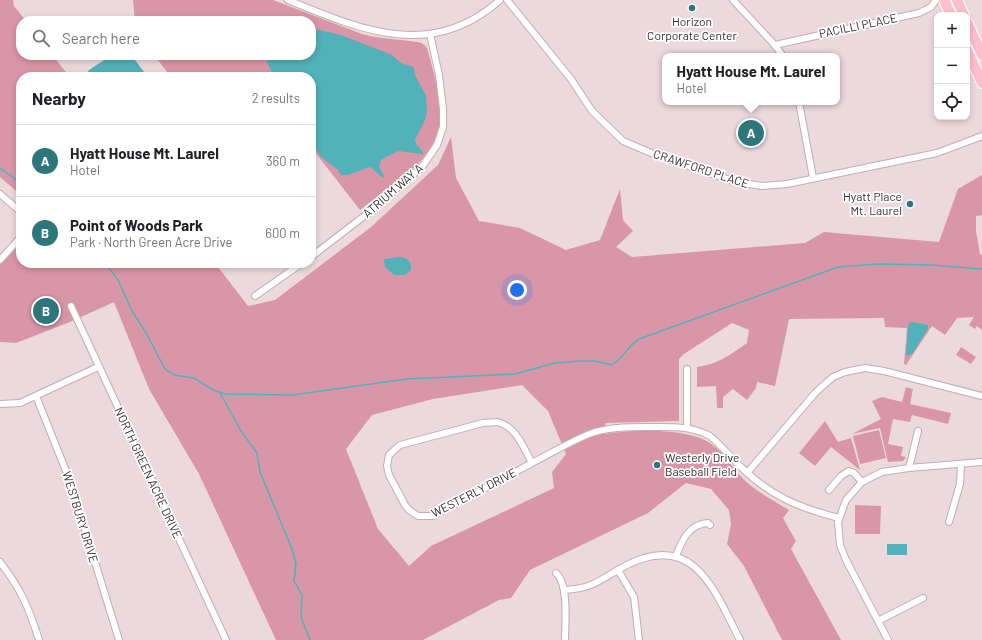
<!DOCTYPE html>
<html lang="en">
<head>
<meta charset="utf-8">
<style>
  body { margin:0; font-family:Barlow,sans-serif; background:#f2f2f2; color:#202124 }
  .controls { position:absolute; right:12px; top:12px; display:grid; overflow:hidden; border-radius:8px; box-shadow:0 2px 6px #0003 }
  .controls button { width:36px; height:36px; display:grid; place-items:center; padding:0; border:0; border-bottom:1px solid #e0e0e0; background:#fff; color:#202124; font:20px sans-serif }
  .you { position:absolute; left:517px; top:290px; width:14px; height:14px; margin:-10px; border:3px solid #fff; border-radius:50%; background:#1a73e8; box-shadow:0 0 0 6px #1a73e833 }
  .badge { display:grid; place-items:center; width:26px; height:26px; border-radius:50%; background:#2d767c; color:#fff; font-size:13px; font-weight:700 }
  .pin { position:absolute; translate:-50% -50%; border:2px solid #fff; box-shadow:0 1px 4px #0006 }
  .popup { position:absolute; left:662px; top:53px; width:178px; height:52px; box-sizing:border-box; display:grid; place-content:center; border-radius:8px; background:#fff; filter:drop-shadow(0 1px 3px #0005); font-size:13px; white-space:nowrap; color:#757577 }
  .popup b { font-size:15px; color:#202124 }
  .popup::after { content:''; position:absolute; left:50%; top:100%; margin-left:-8px; border:8px solid transparent; border-top-color:#fff }
  .list { margin:0; padding:0; list-style:none }
  h2 { display:flex; justify-content:space-between; align-items:center; height:52px; margin:0; padding:0 16px; font-size:17px }
  h2 small { font-size:13px; font-weight:400; color:#757577 }
  .list li { display:grid; grid-template-columns:26px 1fr auto; gap:12px; align-items:center; box-sizing:border-box; height:72px; padding:0 16px; border-top:1px solid #e0e0e0 }
  .list b { display:block; font-size:15px; white-space:nowrap }
  .list p { margin:0; font-size:13px; white-space:nowrap; color:#757577 }
  .list em { font-size:13px; font-style:normal; color:#757577 }
  .icon { flex:none; width:22px; height:22px; fill:none; stroke:currentColor; stroke-width:2; stroke-linecap:round; stroke-linejoin:round }
  .map { position:relative; flex:none; width:982px; height:640px; overflow:hidden }
  .search { position:absolute; background:#fff; box-shadow:0 2px 6px #0003; left:16px; top:16px; width:300px; height:44px; display:flex; align-items:center; gap:10px; box-sizing:border-box; padding:0 14px; border-radius:16px; color:#757577; font-size:15px }
  .panel { position:absolute; background:#fff; box-shadow:0 2px 6px #0003; left:16px; top:72px; width:300px; height:196px; border-radius:16px }
  .map>svg:first-child { display:block }
  .green { fill:#d996a8; fill-rule:evenodd }
  .water { fill:#52b2b9 }
  .lines { fill:none; stroke-linecap:round; stroke-linejoin:round }
  .stream { stroke:#52b2b9; stroke-width:1.5 }
  .minor-casing { stroke:#c0aeb3; stroke-width:8 }
  .trunk-casing { stroke:#fff; stroke-width:12 }
  .minor { stroke:#fff; stroke-width:6 }
  .trunk { stroke:#febece; stroke-width:10 }
  .poi-dot { fill:#2d767c; stroke:#fff; stroke-width:1.5 }
  .labels { text-anchor:middle; stroke-width:3.5; stroke-linejoin:round; paint-order:stroke }
  .poi-label { font-size:12px; fill:#342d2e; stroke:#fff }
  .street-label { font-size:12px; fill:#342d2e; stroke:#fff }
</style>
</head>
<body>
<div class="map">
<svg width="982" height="640" viewBox="0 0 982 640">
  <rect width="100%" height="100%" fill="#ecd9de"/>
  <g class="green">
    <polygon points="0,0 13,0 14,6 26,21 21,21 21,55 52,55 70,77 21,77 21,195 0,177"/>
    <path d="M133,0H273L362,34C380,39 398,39 417,42C421,42 425,45 427,48C432,66 437,84 440,102C447,156 397,181 360,210L311,147V77H171L154,55H311V21H135Z"/>
    <path d="M451,137L456,178L479,221L520,228L566,250L600,240L620,189L623,220L633,231L616,247L632,257L805,243L824,232L939,242L958,189L982,175V215L976,216V231L980,254L982,255V330L977,326L975,329L969,325L974,317L957,318L945,335L932,326L906,365L904,364L907,328L885,327L884,318L789,319L775,386L757,382L756,388L747,400L733,389L723,397V408H717L716,386L697,387V367C716,365 732,354 747,343L749,330L732,323L684,354L679,359V421L606,423L603,429L605,434C631,429 689,428 710,443C726,454 735,473 750,485C762,495 776,502 789,510L783,518L796,541L791,549L841,640H782L744,566L727,544L731,524L729,510L711,489L686,483L648,513L530,570L511,598L499,600L423,640H276L199,474L149,389L114,302L70,322L16,343L0,342V264L21,243V263H215L248,306L275,300L371,227L438,165ZM522,385L548,411L566,454L552,472L554,488L431,546L409,566L378,529L346,449L372,415L433,399Z"/>
    <polygon points="961,347 976,357 971,364 956,355"/>
    <polygon points="906,387 913,389 910,404 951,413 948,424 912,415 910,422 893,419 888,444 903,447 901,456 906,457 903,461 888,462 880,428 852,434 881,419 872,401 882,397 902,402"/>
    <polygon points="825,421 838,442 851,438 860,470 831,447 815,466 799,453"/>
    <polygon points="879,430 886,458 860,464 853,436"/>
    <polygon points="855,505 881,506 880,534 855,534"/>
  </g>
  <g class="water">
    <polygon points="311,28 341,35 392,55 401,63 414,67 415,75 426,96 427,111 425,120 415,140 416,144 423,152 423,154 398,151 381,160 379,166 384,176 383,178 370,167 348,175 341,175 338,170 321,157 311,140 311,77 274,77 264,55 311,55"/>
    <polygon points="112,55 131,55 148,77 89,77 86,75 89,70"/>
    <path d="M400,257C408,258 412,262 411,270L405,275H394L385,267L384,259Z"/>
    <polygon points="912,322 928,325 928,329 912,354 906,356 908,327 909,324"/>
    <rect x="887" y="544" width="20" height="11"/>
  </g>
  <g class="lines">
    <g class="stream">
      <polyline points="0,168 21,183"/>
      <path d="M105,263L118,280L132,311L145,331L165,369L174,375L194,378L213,390L225,394L292,395L407,379L515,374L555,363L581,361H596L611,365C622,361 627,346 639,339L838,267L878,264L931,265L982,269"/>
      <polyline points="220,393 241,431 257,453 260,472 292,549 296,564 294,581 302,595 301,617 310,640"/>
    </g>
    <g class="minor-casing">
      <g id="minor">
        <path d="M288,0C361,30 432,61 500,0"/>
        <polyline points="507,0 571,79 592,111 623,141 656,155 736,182 762,186 787,184 937,153 982,136"/>
        <polyline points="733,0 772,42 783,56"/>
        <polyline points="775,45 919,13 931,7 936,0"/>
        <polyline points="799,102 813,178"/>
        <polyline points="0,194 21,212"/>
        <polyline points="311,257 368,213 422,167 437,145 443,127 443,109 439,75 430,34"/>
        <polyline points="0,260 21,237"/>
        <polyline points="255,296 302,263"/>
        <polyline points="71,306 226,640"/>
        <polyline points="36,396 70,481 119,640"/>
        <polyline points="0,404 20,403 98,367"/>
        <path d="M497,422C516,426 523,447 532,463L433,516H418L409,510L405,505L389,475L387,466L389,455L400,445L483,423Z"/>
        <polyline points="687,428 687,369"/>
        <path d="M532,463C550,454 576,438 595,432C616,426 637,427 659,427C678,427 693,427 710,436C722,446 731,458 742,468C772,497 800,508 839,518"/>
        <polyline points="909,468 918,431"/>
        <polyline points="747,473 816,392 833,377 845,372 865,368 884,371 982,396"/>
        <polyline points="829,490 841,476 849,471 854,473 862,482"/>
        <polyline points="949,522 960,484 961,464"/>
        <path d="M676,556C682,540 689,524 708,523L710,525"/>
        <path d="M0,562C21,589 29,608 39,640"/>
        <polyline points="618,570 634,597 639,640"/>
        <path d="M556,573C569,584 565,624 565,640"/>
        <path d="M564,590C595,588 599,580 625,566C693,530 714,589 740,640"/>
        <polyline points="878,621 923,598"/>
        <polyline points="888,640 846,560 840,545 838,522 846,500 862,482 882,472 909,468 982,462"/>
      </g>
    </g>
    <g class="trunk-casing">
      <g id="trunk">
        <polyline points="944,0 951,15"/>
        <polyline points="957,0 964,15"/>
        <polyline points="967,22 982,55"/>
        <polyline points="967,50 982,83"/>
      </g>
    </g>
    <use href="#minor" class="minor"/>
    <use href="#trunk" class="trunk"/>
  </g>
  <g class="poi-dot">
    <circle cx="692" cy="8" r="4"/>
    <circle cx="910" cy="204" r="4"/>
    <circle cx="657" cy="465" r="4"/>
  </g>
  <g class="labels">
    <g class="poi-label">
      <text x="692" y="26">Horizon<tspan x="692" dy="14">Corporate Center</tspan></text>
      <text x="902" y="201" text-anchor="end">Hyatt Place<tspan x="902" dy="14">Mt. Laurel</tspan></text>
      <text x="665" y="462" text-anchor="start">Westerly Drive<tspan x="665" dy="14">Baseball Field</tspan></text>
    </g>
    <g class="street-label">
      <text transform="translate(858 26) rotate(-12)" y="4">PACILLI PLACE</text>
      <text transform="translate(701 169) rotate(18)" y="4">CRAWFORD PLACE</text>
      <text transform="translate(393 191) rotate(-41)" y="4">ATRIUM WAY A</text>
      <text transform="translate(148 473) rotate(65)" y="4">NORTH GREEN ACRE DRIVE</text>
      <text transform="translate(474 493) rotate(-27)" y="4">WESTERLY DRIVE</text>
      <text transform="translate(80 517) rotate(73)" y="4">WESTBURY DRIVE</text>
    </g>
  </g>
</svg>
<div class="controls">
<button>+</button>
<button>−</button>
<button><svg class="icon" aria-label="locate" viewBox="0 0 24 24"><circle cx="12" cy="12" r="6"/><path d="M12 2v4M12 18v4M2 12h4M18 12h4"/></svg></button>
</div>
<div class="you"></div>
<div class="pin badge" style="left:751px;top:133px">A</div>
<div class="popup"><b>Hyatt House Mt. Laurel</b>Hotel</div>
<div class="pin badge" style="left:46px;top:311px">B</div>
<div class="search"><svg class="icon" aria-label="search" viewBox="0 0 24 24"><circle cx="10" cy="10" r="6"/><path d="M15 15l6 6"/></svg>Search here</div>
<section class="panel">
<h2>Nearby<small>2 results</small></h2>
<ul class="list">
<li><span class="badge">A</span><div><b>Hyatt House Mt. Laurel</b><p>Hotel</p></div><em>360 m</em></li>
<li><span class="badge">B</span><div><b>Point of Woods Park</b><p>Park · North Green Acre Drive</p></div><em>600 m</em></li>
</ul>
</section>
</div>
</body>
</html>
